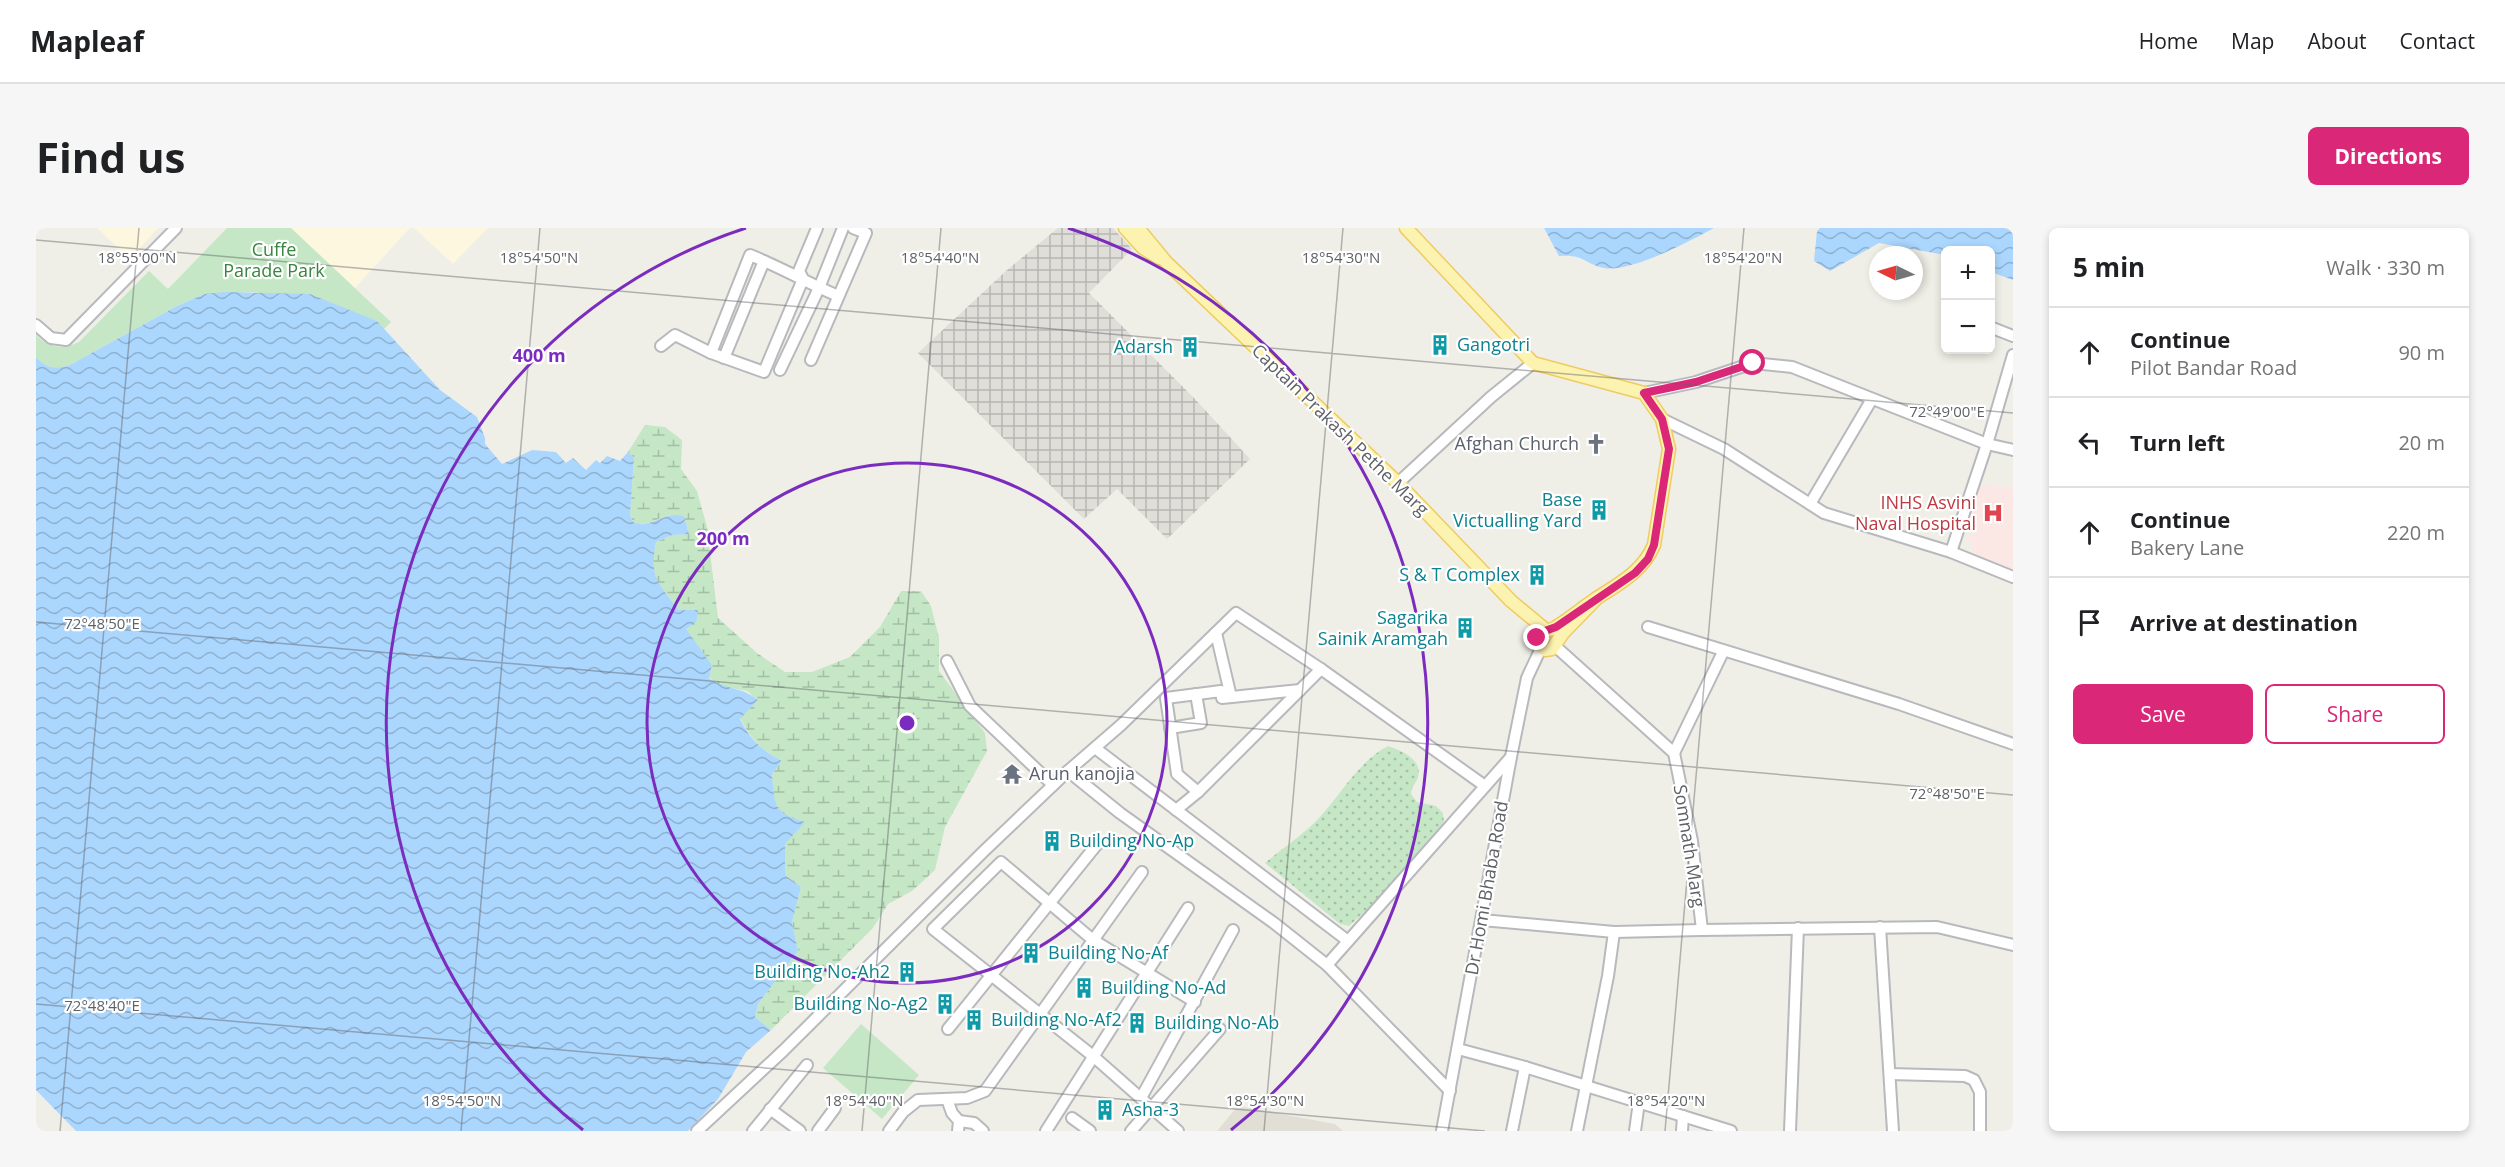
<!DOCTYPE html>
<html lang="en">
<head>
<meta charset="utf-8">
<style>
  body { margin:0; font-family:"Open Sans",sans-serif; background:#f6f6f6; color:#202124 }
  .controls { position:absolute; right:18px; top:18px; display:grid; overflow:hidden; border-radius:9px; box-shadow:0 3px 9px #0003 }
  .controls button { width:54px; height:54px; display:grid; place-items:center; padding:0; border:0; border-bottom:2px solid #e0e0e0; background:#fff; color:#202124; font:30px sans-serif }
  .compass { position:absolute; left:1833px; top:18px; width:54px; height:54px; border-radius:50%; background:#fff; box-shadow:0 3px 9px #0003; rotate:275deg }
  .stop { position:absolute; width:18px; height:18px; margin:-14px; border:4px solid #db2777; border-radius:50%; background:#fff }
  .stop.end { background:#db2777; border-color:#fff; box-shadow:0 2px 6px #0008 }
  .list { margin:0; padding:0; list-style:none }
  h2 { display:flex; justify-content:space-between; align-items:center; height:78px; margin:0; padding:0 24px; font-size:26px }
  h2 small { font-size:20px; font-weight:400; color:#757577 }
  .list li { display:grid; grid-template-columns:39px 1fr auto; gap:18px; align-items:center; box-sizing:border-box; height:90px; padding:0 24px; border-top:2px solid #e0e0e0 }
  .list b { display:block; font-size:22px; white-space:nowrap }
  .list p { margin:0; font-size:20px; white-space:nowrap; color:#757577 }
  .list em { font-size:20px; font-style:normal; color:#757577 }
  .actions { display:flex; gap:12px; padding:18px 24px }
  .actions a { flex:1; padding:14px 0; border:2px solid #db2777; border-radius:9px; text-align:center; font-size:21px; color:#db2777 }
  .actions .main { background:#db2777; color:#fff }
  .icon { flex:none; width:33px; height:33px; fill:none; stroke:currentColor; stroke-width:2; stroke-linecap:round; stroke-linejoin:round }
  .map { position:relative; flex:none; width:1977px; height:903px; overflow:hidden; border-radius:9px }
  header { display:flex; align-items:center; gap:36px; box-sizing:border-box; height:84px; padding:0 30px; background:#fff; border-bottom:2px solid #e0e0e0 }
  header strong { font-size:28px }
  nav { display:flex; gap:33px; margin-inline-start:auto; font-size:21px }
  .intro { display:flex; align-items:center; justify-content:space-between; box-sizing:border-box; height:144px; padding:0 36px }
  h1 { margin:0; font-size:42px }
  .button { padding:15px 27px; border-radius:9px; background:#db2777; color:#fff; font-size:21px; font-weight:700 }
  main { display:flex; gap:36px; padding:0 36px }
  aside { flex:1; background:#fff; border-radius:9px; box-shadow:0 3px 9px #0003 }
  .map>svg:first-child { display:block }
  .commercial { fill:#fdf7df }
  .industrial { fill:url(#industrial-grid) }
  .education { fill:#e0ded5 }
  .medical { fill:#fbe8e5 }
  .grass { fill:url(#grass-dots) }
  .wetland { fill:url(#wetland-marsh) }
  .park { fill:#c5e7c6 }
  .water { fill:url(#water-waves) }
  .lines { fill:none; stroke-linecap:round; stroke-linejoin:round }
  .minor-casing { stroke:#b7b9bd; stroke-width:14 }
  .major-casing { stroke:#eecc62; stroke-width:15 }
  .minor { stroke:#fff; stroke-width:10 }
  .major { stroke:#fdf3b0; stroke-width:12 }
  .route { stroke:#db2777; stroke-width:8 }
  .ticks { fill:none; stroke:#5f6267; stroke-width:1.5; stroke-opacity:0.45 }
  .ring { fill:none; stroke:#7b2cbf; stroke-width:3 }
  .labels { text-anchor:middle; stroke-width:4.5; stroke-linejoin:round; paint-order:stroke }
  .park-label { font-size:18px; fill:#38853f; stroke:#fff }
  .culture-label { font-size:18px; fill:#0d838f; stroke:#fff; text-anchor:start }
  .street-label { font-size:18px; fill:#5f6267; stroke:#fff }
  .worship-label { font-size:18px; fill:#5b616d; stroke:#fff; text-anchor:end }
  .health-label { font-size:18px; fill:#be3a42; stroke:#fff; text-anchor:end }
  .ticks-label { font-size:15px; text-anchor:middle; fill:#5f6267; stroke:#fff; stroke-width:4.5; stroke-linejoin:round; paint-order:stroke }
  .centre { fill:#7b2cbf; stroke:#fff; stroke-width:3 }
  .ring-label { font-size:18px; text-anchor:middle; font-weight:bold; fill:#7b2cbf; stroke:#fff; stroke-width:4.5; stroke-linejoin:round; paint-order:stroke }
</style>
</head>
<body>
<header>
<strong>Mapleaf</strong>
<nav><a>Home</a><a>Map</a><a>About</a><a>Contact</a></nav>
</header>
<div class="intro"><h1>Find us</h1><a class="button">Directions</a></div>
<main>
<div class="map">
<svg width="1977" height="903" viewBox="0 0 1977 903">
  <defs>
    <pattern id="industrial-grid" width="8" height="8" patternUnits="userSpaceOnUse" patternTransform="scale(1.5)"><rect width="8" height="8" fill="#dfded9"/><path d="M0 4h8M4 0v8" fill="none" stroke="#b8b7b4"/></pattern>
    <pattern id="grass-dots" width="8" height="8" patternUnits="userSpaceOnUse" patternTransform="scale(1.5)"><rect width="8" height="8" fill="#c5e7c6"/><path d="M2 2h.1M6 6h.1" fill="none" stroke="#a3bfa5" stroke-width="1.8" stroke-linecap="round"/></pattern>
    <pattern id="wetland-marsh" width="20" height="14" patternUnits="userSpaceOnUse" patternTransform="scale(1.5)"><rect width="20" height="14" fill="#c5e7c6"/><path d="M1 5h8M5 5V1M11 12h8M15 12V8" fill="none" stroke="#a3bfa5"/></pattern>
    <pattern id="water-waves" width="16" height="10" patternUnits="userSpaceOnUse" patternTransform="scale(1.5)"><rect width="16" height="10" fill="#abd6fd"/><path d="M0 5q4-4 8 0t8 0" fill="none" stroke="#8eb1d1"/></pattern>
  </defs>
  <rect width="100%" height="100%" fill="#f0efe7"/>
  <g class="commercial">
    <polygon points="61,0 122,0 94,31"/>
    <polygon points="255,0 374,0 319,60"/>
    <polygon points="378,0 452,0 417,36"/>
  </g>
  <polygon class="industrial" points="1022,0 1077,0 1096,21 1053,65 1159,171 1214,231 1131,311 1081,261 1048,291 882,125 971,42"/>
  <polygon class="education" points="1202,878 1299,896 1307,903 1181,903"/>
  <polygon class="medical" points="1943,257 1977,259 1977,343 1939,326 1932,310"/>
  <path class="grass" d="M1352,518C1364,522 1387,531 1382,549C1380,556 1376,557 1375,566L1381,574L1400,578L1407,585L1408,594L1356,659L1313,698L1304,696L1229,635C1247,620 1268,606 1284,589C1305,566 1323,533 1352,518Z"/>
  <path class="wetland" d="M609,197L629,199L646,212L645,241L661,263L671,299L682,390L721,425L749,444H776L814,429L844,399L865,363H885L895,378L903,410V443L949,505L951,523L909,599L899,642L876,663L852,676L837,700L735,802L719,789L722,776L762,723L756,694L765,659L749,647L748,588L738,573L736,546L746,533C725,522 714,510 704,490L722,472L711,463L685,458L673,449L676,437L649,401L643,382L622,355L616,335L620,314L636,307L653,306L648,288C626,283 618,300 597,294L594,287L598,230L592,224Z"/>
  <g class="park">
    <path d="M191,0H255L355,94L348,101L341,93L220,64L168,66L139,79L32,138C17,141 10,140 0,129V107C13,120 26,122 43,114L113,43L132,61Z"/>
    <polygon points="825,796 883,847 846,891 787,840"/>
  </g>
  <g class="water">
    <path d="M1508,0H1678C1654,13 1594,45 1568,40C1548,36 1549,26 1523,28Z"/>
    <polygon points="1784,0 1977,0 1977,52 1955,44 1954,22 1910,22 1909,27 1843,15 1794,43 1778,33 1781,3"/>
    <path d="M189,64L274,66L341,93L404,162L441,189L449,210V216L466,236L496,222L520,224L530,235L537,230L550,242L560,232L564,235L571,228L584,233L592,224L598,230L594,287L597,294C618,301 626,283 648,288L653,306L636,307L620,314C613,349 622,355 643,382H662L660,394L650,401L676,437L673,450C692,463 705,458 722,472L704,491C714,511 725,522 746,533L736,546C739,578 736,584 769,594L749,616V647L765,659L756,694L762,723L722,776L719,789L735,802L710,824L682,871L652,903H40L0,862V129C10,140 18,141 32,138L139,79L168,66Z"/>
  </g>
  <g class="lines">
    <g class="minor-casing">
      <g id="minor">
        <path d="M781,0L763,43L767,51L728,144L675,125L714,27C744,39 772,55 802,68"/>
        <polyline points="0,97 15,110 30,112 140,0"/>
        <polyline points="1954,99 1977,108"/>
        <polyline points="625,118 639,107 675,125"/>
        <polyline points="688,130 728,33"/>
        <polyline points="775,132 830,5 817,0"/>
        <polyline points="744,142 783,60 807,0"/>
        <polyline points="1608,165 1660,154 1717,135 1756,139 1951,216 1977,222"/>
        <polyline points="1626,191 1688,221 1788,285 1915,324 1977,349"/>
        <polyline points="1362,255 1455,169 1497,135"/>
        <polyline points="1774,276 1836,171"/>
        <polyline points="1915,324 1951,216 1977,127"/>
        <polyline points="1612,399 1863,476 1977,516"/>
        <polyline points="1180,405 1195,469"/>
        <polyline points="1519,418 1638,525 1656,613 1666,702 1901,699 1977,717"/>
        <polyline points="911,433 934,478 1017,557"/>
        <polyline points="1134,500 1165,495 1160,466"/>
        <polyline points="1059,520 1312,713"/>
        <polyline points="1638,525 1687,424"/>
        <polyline points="1032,543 1084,585 1238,695 1291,737 1414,863"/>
        <polyline points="1162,564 1141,546 1130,470 1185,463 1186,470 1264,462"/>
        <polyline points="1140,582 1162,564 1285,441 1449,558"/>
        <polyline points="1446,692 1578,704 1666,702"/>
        <polyline points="1844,699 1857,903"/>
        <polyline points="1291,737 1475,529"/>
        <polyline points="912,801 1062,615"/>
        <polyline points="1422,821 1489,839 1695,903"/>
        <polyline points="1854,846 1929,848 1938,852 1944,864 1944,903"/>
        <polyline points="1105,870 1197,702"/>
        <polyline points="911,871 916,885 923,893 922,903"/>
        <polyline points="734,881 764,903"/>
        <polyline points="1036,890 1054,903"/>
        <polyline points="923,893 938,895 947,903"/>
        <polyline points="661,903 747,823 948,623 1032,543 1085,497 1200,385 1285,441"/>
        <polyline points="717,903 771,837"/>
        <polyline points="782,903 799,880"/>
        <polyline points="853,903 867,884 882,872 931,870 949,863 1106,644"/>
        <polyline points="1010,903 1152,680"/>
        <polyline points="1095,903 1184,801"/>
        <polyline points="1142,903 1057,828 897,701 965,634 1057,712 1159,774"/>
        <polyline points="1406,903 1475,529 1491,450 1505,420"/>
        <polyline points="1476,903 1489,839"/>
        <polyline points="1541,903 1572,748 1578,704"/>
        <polyline points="1599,903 1603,874"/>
        <polyline points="1646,903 1647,888"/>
        <polyline points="1754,903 1762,700"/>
      </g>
    </g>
    <g class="major-casing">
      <g id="major">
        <polyline points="1089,0 1107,20 1123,30"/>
        <polyline points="1102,0 1130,34 1362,255 1475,373 1510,402"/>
        <path d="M1370,0L1497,135L1608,165L1626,191L1633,221L1618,317C1606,345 1582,356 1558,372C1545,381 1533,391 1520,399C1513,404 1506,401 1501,410L1503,417L1509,422L1516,421L1527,405L1561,370"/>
      </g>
    </g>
    <use href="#minor" class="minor"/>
    <use href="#major" class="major"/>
  </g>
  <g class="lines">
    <polyline class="route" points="1501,410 1506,404 1520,399 1599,345 1612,331 1618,317 1633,221 1626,191 1608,165 1660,154 1717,135"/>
  </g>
  <path class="ticks" d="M0,12L1977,185M0,394L1977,567M0,776L1449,903M24,903L103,0M425,903L504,0M826,903L905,0M1228,903L1307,0M1629,903L1708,0"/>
  <g class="ring">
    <circle cx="871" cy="495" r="260"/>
    <path d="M547 902A520 520 0 0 1 710 0M1032 0A520 520 0 0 1 1195 902"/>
  </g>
  <defs>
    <g id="building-bare" transform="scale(1.62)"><path d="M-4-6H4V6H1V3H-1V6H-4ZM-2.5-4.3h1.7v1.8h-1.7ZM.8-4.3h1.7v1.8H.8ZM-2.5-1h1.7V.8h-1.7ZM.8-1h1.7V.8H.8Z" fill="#0f9aa8" stroke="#fff" stroke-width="2.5" paint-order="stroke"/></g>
    <g id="church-bare" transform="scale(1.62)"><path d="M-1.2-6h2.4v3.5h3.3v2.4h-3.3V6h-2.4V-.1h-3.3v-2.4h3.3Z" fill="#6b7280" stroke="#fff" stroke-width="2.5" paint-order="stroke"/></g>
    <g id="hospital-bare" transform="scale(1.62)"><path d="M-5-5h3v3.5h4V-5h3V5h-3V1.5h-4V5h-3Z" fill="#e0444e" stroke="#fff" stroke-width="2.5" paint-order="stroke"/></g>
    <g id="temple-bare" transform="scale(1.62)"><path d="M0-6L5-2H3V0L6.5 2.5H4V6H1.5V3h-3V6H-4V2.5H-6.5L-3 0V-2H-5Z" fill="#6b7280" stroke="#fff" stroke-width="2.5" paint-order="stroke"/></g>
  </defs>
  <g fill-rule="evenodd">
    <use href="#building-bare" x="1404" y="117"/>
    <use href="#building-bare" x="1154" y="119"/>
    <use href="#church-bare" x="1560" y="216"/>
    <use href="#building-bare" x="1563" y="282"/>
    <use href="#hospital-bare" x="1957" y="285"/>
    <use href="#building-bare" x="1501" y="347"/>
    <use href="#building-bare" x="1429" y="400"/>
    <use href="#temple-bare" x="976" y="546"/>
    <use href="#building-bare" x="1016" y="613"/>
    <use href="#building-bare" x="995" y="725"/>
    <use href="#building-bare" x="871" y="744"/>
    <use href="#building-bare" x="1048" y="760"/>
    <use href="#building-bare" x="909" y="776"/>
    <use href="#building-bare" x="938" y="792"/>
    <use href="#building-bare" x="1101" y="795"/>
    <use href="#building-bare" x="1069" y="882"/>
  </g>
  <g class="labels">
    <g class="park-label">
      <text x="238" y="28">Cuffe<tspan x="238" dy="21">Parade Park</tspan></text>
    </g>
    <g class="culture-label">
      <text x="1421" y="123">Gangotri</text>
      <text x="1137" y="125" text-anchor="end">Adarsh</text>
      <text x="1546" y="278" text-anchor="end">Base<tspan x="1546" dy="21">Victualling Yard</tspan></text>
      <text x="1484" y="353" text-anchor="end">S &amp; T Complex</text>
      <text x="1412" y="396" text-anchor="end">Sagarika<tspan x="1412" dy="21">Sainik Aramgah</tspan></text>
      <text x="1033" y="619">Building No-Ap</text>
      <text x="1012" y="731">Building No-Af</text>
      <text x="854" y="750" text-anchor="end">Building No-Ah2</text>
      <text x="1065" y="766">Building No-Ad</text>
      <text x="892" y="782" text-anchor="end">Building No-Ag2</text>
      <text x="955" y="798">Building No-Af2</text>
      <text x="1118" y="801">Building No-Ab</text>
      <text x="1086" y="888">Asha-3</text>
    </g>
    <g class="street-label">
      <text transform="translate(1304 202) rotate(44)" y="6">Captain Prakash Pethe Marg</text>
      <text transform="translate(1653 618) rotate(81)" y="6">Somnath Marg</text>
      <text transform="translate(1451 660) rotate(-80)" y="6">Dr Homi Bhaba Road</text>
    </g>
    <g class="worship-label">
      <text x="1543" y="222">Afghan Church</text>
      <text x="993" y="552" text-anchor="start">Arun kanojia</text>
    </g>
    <g class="health-label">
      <text x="1940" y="281">INHS Asvini<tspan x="1940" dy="21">Naval Hospital</tspan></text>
    </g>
  </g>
  <g class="ticks-label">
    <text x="101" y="35">18°55'00"N</text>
    <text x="503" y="35">18°54'50"N</text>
    <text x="904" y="35">18°54'40"N</text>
    <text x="1305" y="35">18°54'30"N</text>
    <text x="1707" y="35">18°54'20"N</text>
    <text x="1911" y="189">72°49'00"E</text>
    <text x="66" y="401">72°48'50"E</text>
    <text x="1911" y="571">72°48'50"E</text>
    <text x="66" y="783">72°48'40"E</text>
    <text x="426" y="878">18°54'50"N</text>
    <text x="828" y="878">18°54'40"N</text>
    <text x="1229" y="878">18°54'30"N</text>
    <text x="1630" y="878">18°54'20"N</text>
  </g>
  <circle cx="871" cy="495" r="9" class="centre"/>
  <g class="ring-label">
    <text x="503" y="134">400 m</text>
    <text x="687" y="317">200 m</text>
  </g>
</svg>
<div class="controls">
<button>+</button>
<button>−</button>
</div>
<svg class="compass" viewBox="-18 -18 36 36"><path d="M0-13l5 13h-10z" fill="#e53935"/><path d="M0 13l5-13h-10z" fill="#757577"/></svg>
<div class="stop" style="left:1717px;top:135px"></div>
<div class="stop end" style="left:1501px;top:410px"></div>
</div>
<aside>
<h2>5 min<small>Walk · 330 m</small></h2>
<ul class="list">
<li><svg class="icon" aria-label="ahead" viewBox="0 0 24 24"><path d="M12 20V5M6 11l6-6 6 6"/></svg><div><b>Continue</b><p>Pilot Bandar Road</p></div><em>90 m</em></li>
<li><svg class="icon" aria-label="left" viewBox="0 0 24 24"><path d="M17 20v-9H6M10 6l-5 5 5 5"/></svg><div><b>Turn left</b></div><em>20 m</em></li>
<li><svg class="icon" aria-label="ahead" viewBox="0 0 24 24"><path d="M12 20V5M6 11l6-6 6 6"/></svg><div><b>Continue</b><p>Bakery Lane</p></div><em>220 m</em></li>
<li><svg class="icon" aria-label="arrive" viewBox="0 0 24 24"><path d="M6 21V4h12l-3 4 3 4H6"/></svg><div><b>Arrive at destination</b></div></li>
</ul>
<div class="actions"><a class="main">Save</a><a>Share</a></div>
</aside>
</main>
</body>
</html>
